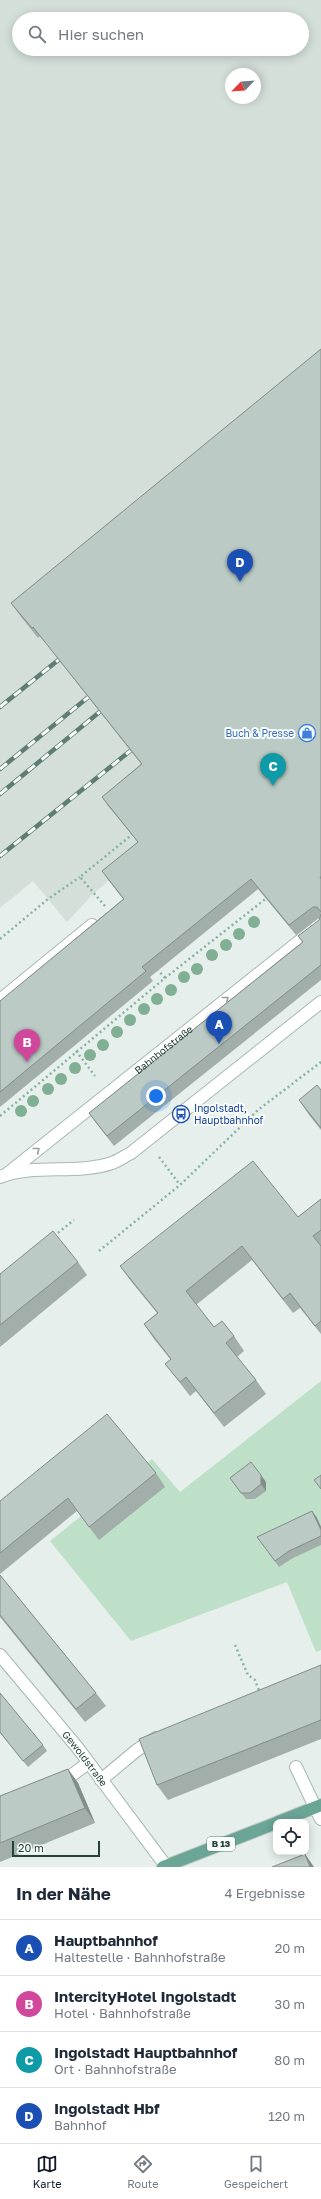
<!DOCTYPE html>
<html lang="de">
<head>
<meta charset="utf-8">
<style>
  body { margin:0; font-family:"Golos Text",sans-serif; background:#f6f6f7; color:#1f2937 }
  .controls { position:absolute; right:12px; bottom:12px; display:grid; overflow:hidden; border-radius:8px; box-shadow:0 2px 10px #0003 }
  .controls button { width:36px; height:36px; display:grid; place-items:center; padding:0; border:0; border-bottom:1px solid #e0e1e3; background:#fff; color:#1f2937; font:20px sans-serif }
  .compass { position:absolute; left:225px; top:68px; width:36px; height:36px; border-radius:50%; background:#fff; box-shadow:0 2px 10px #0003; rotate:245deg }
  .scale { position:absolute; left:12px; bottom:10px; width:88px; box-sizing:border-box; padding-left:4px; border:2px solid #24423a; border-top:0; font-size:11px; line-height:14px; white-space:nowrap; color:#24423a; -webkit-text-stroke:3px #f7fbf9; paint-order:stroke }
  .you { position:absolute; left:156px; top:1096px; width:14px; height:14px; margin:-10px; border:3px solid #fff; border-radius:50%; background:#1a73e8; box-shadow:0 0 0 6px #1a73e833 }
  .badge { display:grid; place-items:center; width:26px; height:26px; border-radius:50%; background:#111827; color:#fff; font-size:13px; font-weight:700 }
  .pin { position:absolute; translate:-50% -33px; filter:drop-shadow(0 1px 2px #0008) }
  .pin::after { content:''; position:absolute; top:21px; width:14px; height:12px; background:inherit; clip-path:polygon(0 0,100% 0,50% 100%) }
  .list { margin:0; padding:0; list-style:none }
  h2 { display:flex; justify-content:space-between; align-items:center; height:52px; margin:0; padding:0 16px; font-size:17px }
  h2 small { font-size:13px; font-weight:400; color:#747a83 }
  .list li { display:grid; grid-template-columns:26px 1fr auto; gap:12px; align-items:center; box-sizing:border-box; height:56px; padding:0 16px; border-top:1px solid #e0e1e3 }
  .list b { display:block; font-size:15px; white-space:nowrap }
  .list p { margin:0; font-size:13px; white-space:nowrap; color:#747a83 }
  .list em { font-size:13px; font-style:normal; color:#747a83 }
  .icon { flex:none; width:22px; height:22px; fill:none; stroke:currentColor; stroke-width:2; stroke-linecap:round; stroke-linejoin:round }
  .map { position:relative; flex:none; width:321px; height:1867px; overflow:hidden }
  .search { position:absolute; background:#fff; box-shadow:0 2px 10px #0003; left:12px; right:12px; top:12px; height:44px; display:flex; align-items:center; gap:10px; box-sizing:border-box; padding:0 14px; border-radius:22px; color:#747a83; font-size:15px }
  .sheet { height:276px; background:#fff }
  nav { display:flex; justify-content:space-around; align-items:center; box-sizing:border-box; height:56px; border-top:1px solid #e0e1e3; background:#fff; font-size:11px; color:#747a83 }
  nav a { display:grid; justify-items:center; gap:2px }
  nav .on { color:#111827 }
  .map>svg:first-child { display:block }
  .built { fill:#d4dfda; fill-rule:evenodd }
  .green { fill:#bfe0c8 }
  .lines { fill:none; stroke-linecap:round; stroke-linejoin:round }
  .service-casing { stroke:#a8b8b2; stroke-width:14 }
  .minor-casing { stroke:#a8b8b2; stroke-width:14 }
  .primary-casing { stroke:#c2cac8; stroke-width:14 }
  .path { stroke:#86b3a5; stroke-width:2.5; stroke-dasharray:2 3; stroke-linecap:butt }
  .service { stroke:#fff; stroke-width:12 }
  .minor { stroke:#fff; stroke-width:12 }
  .primary { stroke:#6aa596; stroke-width:12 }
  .rail-casing { stroke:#5f7d75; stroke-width:4.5 }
  .rail { stroke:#f7fbf9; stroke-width:3; stroke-dasharray:9; stroke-linecap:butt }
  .tree { fill:#80af93 }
  .wall { fill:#a1aea9 }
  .shaded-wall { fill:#838d89 }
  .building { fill:#bbcac4; stroke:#838d89 }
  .oneway { stroke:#92a09c }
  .labels { text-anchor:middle; stroke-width:4; stroke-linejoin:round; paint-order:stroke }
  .shield { fill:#f7fbf9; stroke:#637a73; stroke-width:1 }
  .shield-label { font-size:9px; font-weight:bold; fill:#24423a }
  .shop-label { font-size:10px; fill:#366cbe; stroke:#f7fbf9; text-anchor:end }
  .street-label { font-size:10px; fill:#24423a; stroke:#f7fbf9 }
  .transit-label { font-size:10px; fill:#164399; stroke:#f7fbf9; text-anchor:start }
</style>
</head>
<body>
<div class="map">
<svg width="321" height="1867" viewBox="0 0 321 1867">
  <rect width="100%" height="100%" fill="#e6efeb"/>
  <path class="built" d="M0,0H321V694L159,840L94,893L67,922L33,881L0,908ZM19,19H302V49H19ZM231,74H255V98H231Z"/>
  <polygon class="green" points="321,1381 321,1650 316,1652 287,1582 131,1641 50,1541 152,1459 180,1492"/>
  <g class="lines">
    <g class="service-casing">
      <g id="service">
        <polyline points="0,1000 92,925"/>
        <path id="s1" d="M7,1174L321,924"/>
        <polyline points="296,1767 315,1807"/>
        <polyline points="59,1782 68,1778 88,1763"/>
      </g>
    </g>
    <g class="minor-casing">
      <g id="minor">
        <path d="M0,1177C35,1163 76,1175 112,1163C118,1161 125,1156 131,1153L321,1002"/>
        <path id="s2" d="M0,1655L77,1747L166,1866"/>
        <polyline points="101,1780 137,1750 156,1738"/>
        <polyline points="315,1807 321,1819"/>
      </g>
    </g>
    <g class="primary-casing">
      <g id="primary">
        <polyline points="278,1822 321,1805"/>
        <polyline points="163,1867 276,1823"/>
      </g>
    </g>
    <g class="path">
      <polyline points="105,906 80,877 134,833"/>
      <polyline points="0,939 48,899 80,877"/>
      <polyline points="157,969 165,978"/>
      <polyline points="76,1051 95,1076"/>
      <polyline points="0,1116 165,978 268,897"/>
      <polyline points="159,1157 180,1185"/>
      <polyline points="54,1236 74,1220"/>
      <polyline points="99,1251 180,1185 258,1110 321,1062"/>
      <polyline points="235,1645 248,1675 255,1680 260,1693"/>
    </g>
    <use href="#service" class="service"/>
    <use href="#minor" class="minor"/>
    <use href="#primary" class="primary"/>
    <g class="rail-casing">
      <g id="rail">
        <polyline points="0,707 67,653"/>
        <polyline points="0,769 97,690"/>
        <polyline points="0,794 108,705"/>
        <polyline points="0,856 140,743"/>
      </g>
    </g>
    <use href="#rail" class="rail"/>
  </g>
  <g class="tree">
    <circle cx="254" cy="922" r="6"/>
    <circle cx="239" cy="934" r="6"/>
    <circle cx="226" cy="945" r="6"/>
    <circle cx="212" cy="955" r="6"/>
    <circle cx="197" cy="969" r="6"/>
    <circle cx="184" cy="977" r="6"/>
    <circle cx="171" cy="990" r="6"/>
    <circle cx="157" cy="999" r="6"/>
    <circle cx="144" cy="1009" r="6"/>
    <circle cx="130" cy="1020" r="6"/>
    <circle cx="117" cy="1032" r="6"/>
    <circle cx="103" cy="1045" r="6"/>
    <circle cx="90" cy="1055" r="6"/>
    <circle cx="75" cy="1068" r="6"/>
    <circle cx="61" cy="1079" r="6"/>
    <circle cx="48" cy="1089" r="6"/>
    <circle cx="33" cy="1101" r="6"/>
    <circle cx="21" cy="1111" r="6"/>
  </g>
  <g class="wall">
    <polygon points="321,349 321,980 114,1146 96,1123 89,1113 302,942 298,936 319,920 320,917 296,935 258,889 150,977 153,981 0,1107 0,1001 123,899 109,881 102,871 138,842 108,806 102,797 141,764 40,636 38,638 18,613 11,603"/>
    <polygon points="321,1090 321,1130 309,1115 299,1100"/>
    <polygon points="321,1199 321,1334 300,1308 293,1313 252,1260 196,1305 214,1327 234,1336 244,1351 237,1357 256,1380 266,1394 224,1427 196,1391 190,1396 176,1378 165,1364 171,1360 154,1339 144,1324 157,1313 130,1280 120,1266 298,1217"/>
    <polygon points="78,1262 87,1275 0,1347 0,1274"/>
    <polygon points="156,1473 165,1487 99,1540 77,1511 0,1574 0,1501"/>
    <polygon points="230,1478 266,1482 266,1491 255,1499 246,1499"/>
    <polygon points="312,1511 317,1518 321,1527 321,1545 293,1558 279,1567 257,1537"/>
    <polygon points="0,1575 96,1693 106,1706 85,1722 0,1617"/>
    <polygon points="321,1665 321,1739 168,1800 157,1785"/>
    <polygon points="0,1693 43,1745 47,1751 28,1767 0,1733"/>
    <polygon points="68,1769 78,1783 95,1823 0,1862 0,1796"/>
  </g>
  <g class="shaded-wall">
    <polygon points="261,1475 266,1482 266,1491 261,1484"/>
    <polygon points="312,1511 317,1518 321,1527 321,1530"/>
    <polygon points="68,1769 78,1783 95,1823 85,1808"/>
    <polygon points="305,1854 314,1867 310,1867"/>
  </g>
  <g class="building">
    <polygon points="321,349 321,877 320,877 321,879 321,912 317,907 313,907 289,925 251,879 142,967 146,971 0,1092 0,1001 124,899 102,871 138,842 102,797 142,764 33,627 32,628 11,603"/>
    <polygon points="321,914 321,965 107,1136 89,1113 303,942 298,936 319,920"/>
    <polygon points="317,1085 321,1090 321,1128 299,1100"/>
    <polygon points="253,1161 298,1217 321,1199 321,1230 313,1236 321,1246 321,1321 315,1326 290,1293 283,1299 242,1246 186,1291 214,1327 222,1321 234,1336 226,1343 256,1380 214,1413 186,1377 180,1382 165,1364 171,1359 144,1324 158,1313 120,1266"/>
    <polygon points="53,1231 78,1262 0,1325 0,1274"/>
    <polygon points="107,1414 156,1473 89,1527 68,1498 0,1553 0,1501"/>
    <polygon points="251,1462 261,1475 261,1484 250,1493 241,1493 230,1478"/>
    <polygon points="321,1475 321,1489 314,1480"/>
    <polygon points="312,1511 321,1530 321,1536 289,1551 275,1561 257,1537"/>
    <polygon points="0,1575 96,1693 76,1709 0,1615"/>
    <polygon points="321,1665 321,1720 157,1785 139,1739"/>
    <polygon points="0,1693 43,1745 23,1761 0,1732"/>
    <polygon points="68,1769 85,1808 0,1843 0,1796"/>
    <polygon points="305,1854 310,1867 272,1867"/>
  </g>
  <defs><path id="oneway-chevron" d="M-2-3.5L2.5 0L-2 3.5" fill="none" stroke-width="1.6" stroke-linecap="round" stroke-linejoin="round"/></defs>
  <g class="oneway">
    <use href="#oneway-chevron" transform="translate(226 999) rotate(-38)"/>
    <use href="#oneway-chevron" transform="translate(37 1150) rotate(-39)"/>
  </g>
  <defs>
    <g id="shop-ring" transform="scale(0.9)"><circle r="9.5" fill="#f7fbf9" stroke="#3f7fe0" stroke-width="1.5"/><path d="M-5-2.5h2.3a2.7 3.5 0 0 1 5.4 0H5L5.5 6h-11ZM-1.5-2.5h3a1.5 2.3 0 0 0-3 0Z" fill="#3f7fe0"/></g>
    <g id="bus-ring" transform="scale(0.9)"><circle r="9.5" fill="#f7fbf9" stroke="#1a4fb4" stroke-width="1.5"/><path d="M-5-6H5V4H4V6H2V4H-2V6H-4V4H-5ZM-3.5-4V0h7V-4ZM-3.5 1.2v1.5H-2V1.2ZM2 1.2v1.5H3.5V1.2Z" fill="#1a4fb4"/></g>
  </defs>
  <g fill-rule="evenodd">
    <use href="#shop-ring" x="307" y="733"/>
    <use href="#bus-ring" x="181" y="1114"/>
  </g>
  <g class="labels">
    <rect class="shield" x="207" y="1837" width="28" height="14" rx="3"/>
    <g class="shield-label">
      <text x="221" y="1847">B 13</text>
    </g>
    <g class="shop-label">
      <text x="294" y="737">Buch &amp; Presse</text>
    </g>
    <g class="street-label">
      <text dy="4" stroke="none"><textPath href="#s1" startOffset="200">Bahnhofstraße</textPath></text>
      <text dy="4" stroke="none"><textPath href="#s2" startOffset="134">Gewoldstraße</textPath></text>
    </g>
    <g class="transit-label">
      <text x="194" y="1112">Ingolstadt,<tspan x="194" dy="12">Hauptbahnhof</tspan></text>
    </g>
  </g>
</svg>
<div class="controls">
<button><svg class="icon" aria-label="locate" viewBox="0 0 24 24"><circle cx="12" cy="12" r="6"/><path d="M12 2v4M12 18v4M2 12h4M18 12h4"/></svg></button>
</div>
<svg class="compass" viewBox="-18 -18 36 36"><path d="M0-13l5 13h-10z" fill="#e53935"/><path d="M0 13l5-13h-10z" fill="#747a83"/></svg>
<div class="scale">20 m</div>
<div class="you"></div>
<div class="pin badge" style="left:219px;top:1044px;background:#1a4fb4">A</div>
<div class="pin badge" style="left:27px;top:1062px;background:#d1479c">B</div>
<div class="pin badge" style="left:273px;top:786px;background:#0f9aa8">C</div>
<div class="pin badge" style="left:240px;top:582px;background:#1a4fb4">D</div>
<div class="search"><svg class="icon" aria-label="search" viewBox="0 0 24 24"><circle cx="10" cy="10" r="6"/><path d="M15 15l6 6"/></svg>Hier suchen</div>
</div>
<section class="sheet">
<h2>In der Nähe<small>4 Ergebnisse</small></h2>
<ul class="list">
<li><span class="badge" style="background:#1a4fb4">A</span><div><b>Hauptbahnhof</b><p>Haltestelle · Bahnhofstraße</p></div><em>20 m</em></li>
<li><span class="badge" style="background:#d1479c">B</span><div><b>IntercityHotel Ingolstadt</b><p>Hotel · Bahnhofstraße</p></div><em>30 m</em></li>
<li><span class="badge" style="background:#0f9aa8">C</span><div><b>Ingolstadt Hauptbahnhof</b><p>Ort · Bahnhofstraße</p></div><em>80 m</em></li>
<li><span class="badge" style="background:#1a4fb4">D</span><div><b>Ingolstadt Hbf</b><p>Bahnhof</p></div><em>120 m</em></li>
</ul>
</section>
<nav>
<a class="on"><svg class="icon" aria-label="map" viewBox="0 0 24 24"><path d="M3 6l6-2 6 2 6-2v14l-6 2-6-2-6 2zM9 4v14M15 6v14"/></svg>Karte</a>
<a><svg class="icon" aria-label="directions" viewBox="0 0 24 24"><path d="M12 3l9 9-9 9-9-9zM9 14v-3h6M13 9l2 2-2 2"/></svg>Route</a>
<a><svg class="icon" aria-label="saved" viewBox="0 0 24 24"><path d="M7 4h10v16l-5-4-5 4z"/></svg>Gespeichert</a>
</nav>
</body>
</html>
